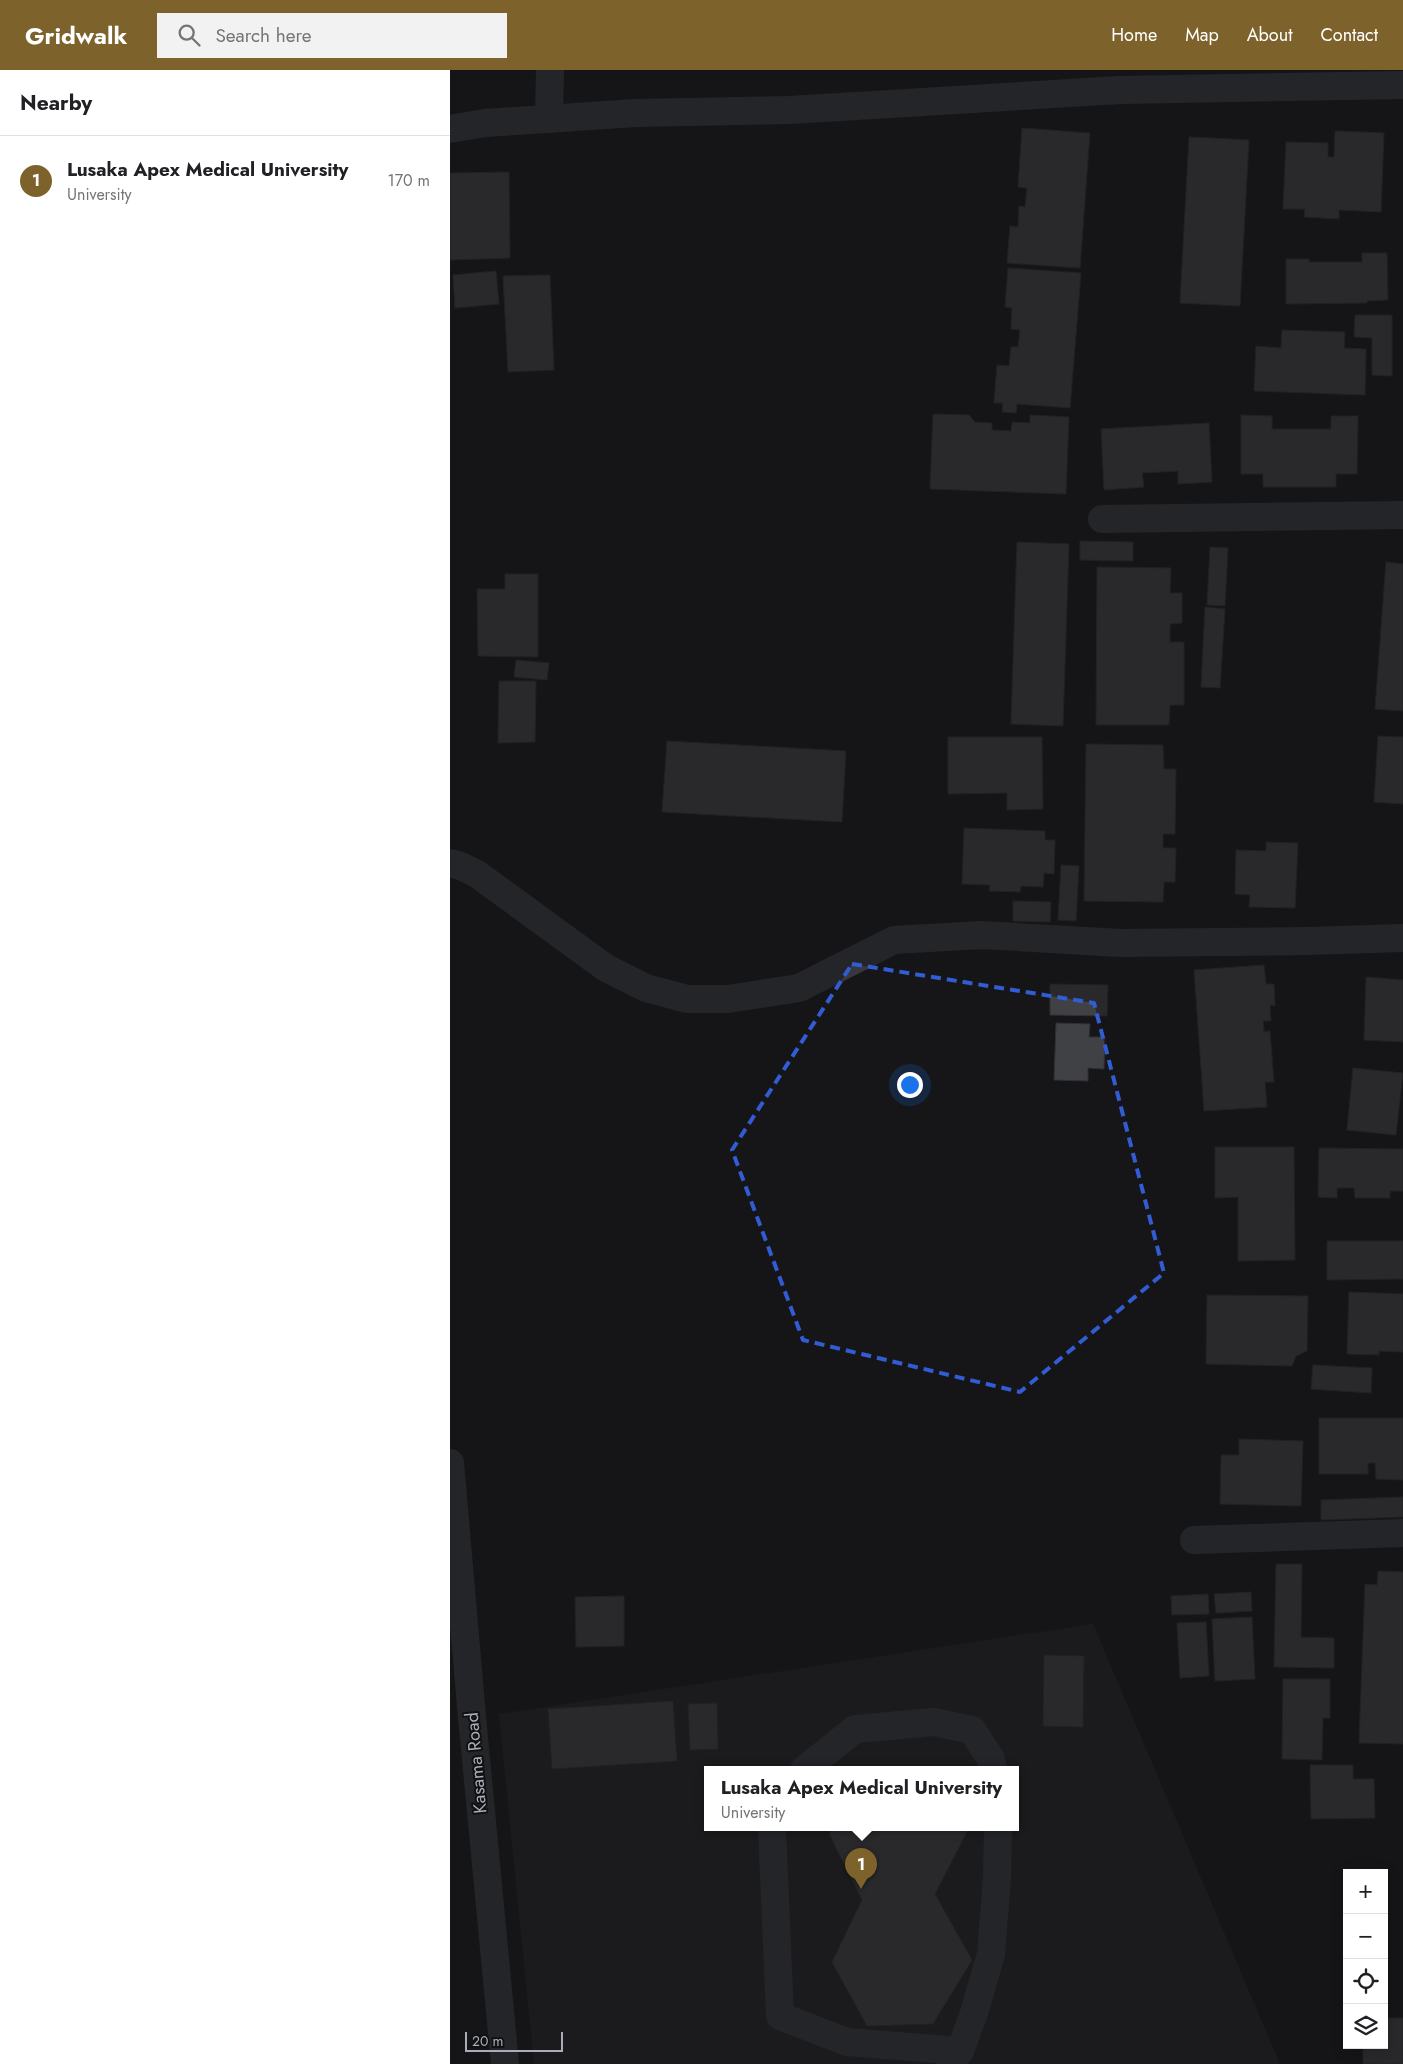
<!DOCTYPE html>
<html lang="en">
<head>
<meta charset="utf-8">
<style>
  body { margin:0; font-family:Jost,sans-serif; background:#f2f2f2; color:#202124 }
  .controls { position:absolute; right:15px; bottom:15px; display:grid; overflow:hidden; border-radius:0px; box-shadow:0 2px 12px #0003 }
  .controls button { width:45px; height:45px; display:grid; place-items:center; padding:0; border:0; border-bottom:1px solid #e0e0e0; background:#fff; color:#202124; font:25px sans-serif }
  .scale { position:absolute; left:15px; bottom:12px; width:98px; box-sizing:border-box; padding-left:5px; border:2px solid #a8adb8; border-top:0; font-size:14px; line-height:18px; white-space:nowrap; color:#a8adb8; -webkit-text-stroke:4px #111113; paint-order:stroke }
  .you { position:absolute; left:459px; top:1014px; width:18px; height:18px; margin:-12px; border:4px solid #fff; border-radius:50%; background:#1a73e8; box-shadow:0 0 0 8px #1a73e833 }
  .badge { display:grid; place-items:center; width:32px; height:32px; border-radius:50%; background:#7e622b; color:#fff; font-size:16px; font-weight:700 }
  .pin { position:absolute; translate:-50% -41px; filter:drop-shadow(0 1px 2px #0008) }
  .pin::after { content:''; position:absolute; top:26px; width:18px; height:15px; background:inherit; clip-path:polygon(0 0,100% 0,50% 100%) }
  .popup { position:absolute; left:254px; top:1696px; width:315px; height:65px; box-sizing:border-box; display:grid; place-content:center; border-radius:0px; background:#fff; filter:drop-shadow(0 1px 4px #0005); font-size:16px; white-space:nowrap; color:#757577 }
  .popup b { font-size:19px; color:#202124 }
  .popup::after { content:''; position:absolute; left:50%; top:100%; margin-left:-10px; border:10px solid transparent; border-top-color:#fff }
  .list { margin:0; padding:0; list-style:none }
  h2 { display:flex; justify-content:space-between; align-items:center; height:65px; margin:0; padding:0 20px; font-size:21px }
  h2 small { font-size:16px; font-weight:400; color:#757577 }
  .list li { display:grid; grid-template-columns:32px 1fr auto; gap:15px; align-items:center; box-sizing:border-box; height:90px; padding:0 20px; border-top:1px solid #e0e0e0 }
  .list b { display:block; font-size:19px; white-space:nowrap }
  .list p { margin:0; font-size:16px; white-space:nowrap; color:#757577 }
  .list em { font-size:16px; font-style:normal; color:#757577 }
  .icon { flex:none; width:28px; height:28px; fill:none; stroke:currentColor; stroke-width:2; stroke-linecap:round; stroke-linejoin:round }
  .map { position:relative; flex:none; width:953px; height:1994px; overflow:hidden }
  header { display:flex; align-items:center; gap:30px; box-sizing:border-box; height:70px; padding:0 25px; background:#7e622b; color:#fff }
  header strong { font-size:24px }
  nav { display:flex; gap:28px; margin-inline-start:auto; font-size:18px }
  .search { width:350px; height:45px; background:#f2f2f2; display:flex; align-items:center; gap:12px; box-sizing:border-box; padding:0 18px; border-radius:0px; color:#757577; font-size:19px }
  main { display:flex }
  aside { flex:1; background:#fff }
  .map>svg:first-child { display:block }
  .built { fill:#222225; fill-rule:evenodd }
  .building { fill:#404145; stroke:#303034 }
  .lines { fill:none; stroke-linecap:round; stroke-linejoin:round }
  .minor { stroke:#37383d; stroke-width:28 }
  .marked { fill:none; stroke:#325cd3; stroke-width:4; stroke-dasharray:10 6; stroke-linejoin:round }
  .labels { text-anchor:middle; stroke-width:4; stroke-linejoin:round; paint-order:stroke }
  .street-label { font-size:18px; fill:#a8adb8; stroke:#111113 }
</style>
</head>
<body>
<header>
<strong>Gridwalk</strong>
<div class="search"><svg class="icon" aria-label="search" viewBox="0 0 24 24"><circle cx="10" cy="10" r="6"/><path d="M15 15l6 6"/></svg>Search here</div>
<nav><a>Home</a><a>Map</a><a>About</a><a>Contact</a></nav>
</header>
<main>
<aside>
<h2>Nearby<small></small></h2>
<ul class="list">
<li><span class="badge">1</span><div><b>Lusaka Apex Medical University</b><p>University</p></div><em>170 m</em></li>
</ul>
</aside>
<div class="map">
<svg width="953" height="1994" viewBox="0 0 953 1994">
  <rect width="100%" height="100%" fill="#161618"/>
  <path class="built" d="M643,1554L830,1994H84L49,1644ZM257,1700H565V1758H257Z"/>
  <g class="building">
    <polygon points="572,58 640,63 630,198 557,193 560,156 568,157 569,136 575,137 577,118 568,117"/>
    <polygon points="885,61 934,63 931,142 889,140 889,149 854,147 855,139 833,139 836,72 878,73 878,87 884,87"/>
    <polygon points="739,67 799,70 790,236 730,233"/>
    <polygon points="59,102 60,188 0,190 0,103"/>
    <polygon points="912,183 937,183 938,230 917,231 917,233 836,234 836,189 859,189 859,192 912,192"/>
    <polygon points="558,198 631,203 620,338 567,334 566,343 552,342 553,333 544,333 547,295 559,296 561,277 568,277 570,260 561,259 562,238 555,237"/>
    <polygon points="46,201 49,234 5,238 3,205"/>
    <polygon points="100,205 104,300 58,302 53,206"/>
    <polygon points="905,245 942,245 942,306 922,305 922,268 904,267"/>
    <polygon points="832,260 895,262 894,278 916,279 915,325 804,321 806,276 831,278"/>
    <polygon points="483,344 519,345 525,352 542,353 542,360 561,361 562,352 580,353 580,345 619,347 616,424 480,419"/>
    <polygon points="791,345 822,346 822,359 881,359 881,346 908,346 907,404 886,404 886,417 813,417 813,404 791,404"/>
    <polygon points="759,353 762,412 728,414 728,401 692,403 694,417 654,420 651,359"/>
    <polygon points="630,471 683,472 683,491 630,490"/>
    <polygon points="567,472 619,474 613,656 561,654"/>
    <polygon points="760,477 778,478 775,536 757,535"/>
    <polygon points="936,492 953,494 953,641 925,639"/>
    <polygon points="647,497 721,498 720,523 732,523 732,553 720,554 720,572 734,572 734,635 720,635 719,655 646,655"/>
    <polygon points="55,504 88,504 88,587 28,586 27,519 55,519"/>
    <polygon points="755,537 775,539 770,618 751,617"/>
    <polygon points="66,590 99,593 97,610 64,607"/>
    <polygon points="49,611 86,611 85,672 48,673"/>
    <polygon points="928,666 953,667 953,734 924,732"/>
    <polygon points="498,667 592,667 593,739 557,740 557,723 498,724"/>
    <polygon points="217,671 396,681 392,752 212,742"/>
    <polygon points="636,674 713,675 714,699 726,699 725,764 713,764 713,778 726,778 725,812 714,812 713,832 634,831"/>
    <polygon points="514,758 595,761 595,770 605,770 604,804 594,803 593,817 571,816 570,822 539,821 540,815 512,814"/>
    <polygon points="816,772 848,773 845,838 799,837 800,825 785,824 786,780 816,781"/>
    <polygon points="611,795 629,796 626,851 608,850"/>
    <polygon points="563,831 601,832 600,852 563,851"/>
    <polygon points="814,895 816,914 824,914 825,936 820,935 821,951 813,951 814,962 820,961 824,1012 815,1012 817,1037 754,1041 744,900"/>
    <polygon points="916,907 953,910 953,972 914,970"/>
    <polygon points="600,914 658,915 657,946 600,945"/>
    <polygon points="606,953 640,954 639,967 655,967 654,999 638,998 638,1011 604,1010"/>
    <polygon points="903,998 953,1003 946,1065 897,1060"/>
    <polygon points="765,1077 844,1077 845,1190 788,1191 788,1127 765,1128"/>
    <polygon points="869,1078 953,1079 953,1121 940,1121 940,1128 905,1128 904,1118 887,1118 887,1128 868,1127"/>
    <polygon points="877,1171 953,1171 953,1209 877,1210"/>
    <polygon points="899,1222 953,1224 953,1282 929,1281 929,1285 897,1284"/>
    <polygon points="757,1225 858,1226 857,1281 846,1286 842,1296 756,1294"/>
    <polygon points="863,1295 922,1298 921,1323 861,1319"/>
    <polygon points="869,1348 953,1348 953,1410 926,1409 925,1393 918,1393 918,1404 869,1404"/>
    <polygon points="789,1369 853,1371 851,1436 770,1434 771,1385 789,1385"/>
    <polygon points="953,1427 953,1447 871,1450 871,1430"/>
    <polygon points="826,1494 852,1494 851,1567 884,1568 884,1598 824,1597"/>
    <polygon points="928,1501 953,1502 953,1674 909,1673 915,1514 927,1515"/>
    <polygon points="801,1522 802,1541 766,1543 764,1524"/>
    <polygon points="758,1524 759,1544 722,1545 721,1526"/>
    <polygon points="174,1526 174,1576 126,1577 125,1527"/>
    <polygon points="802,1547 805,1609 765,1611 762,1549"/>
    <polygon points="756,1552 759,1606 730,1608 727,1553"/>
    <polygon points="594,1585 634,1586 633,1657 593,1656"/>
    <polygon points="833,1609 880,1609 880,1648 873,1648 872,1690 832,1689"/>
    <polygon points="223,1631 227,1691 102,1699 98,1639"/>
    <polygon points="267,1633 268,1679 240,1680 238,1634"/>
    <polygon points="860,1695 903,1695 903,1709 924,1709 925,1748 861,1749"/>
    <polygon points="383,1758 516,1758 518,1760 485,1824 522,1890 483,1954 417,1956 382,1892 412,1830 379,1764"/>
    <polygon points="934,1948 953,1948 953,1994 913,1994 913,1975 934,1975"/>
  </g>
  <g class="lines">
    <g class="minor">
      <polyline points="99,49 100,0"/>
      <polyline points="0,59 35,53 186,43 340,40 670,20 953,15"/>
      <polyline points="652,449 953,445"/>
      <polyline points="0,793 11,796 27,804 156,898 196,918 237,929 278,929 349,918 444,870 532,865 670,873 858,871 953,868"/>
      <polyline points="0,1393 22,1647 55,1994"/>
      <polyline points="744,1470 953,1463"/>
      <polyline points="354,1700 405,1659 484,1652 522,1660 541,1689 543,1700"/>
      <polyline points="322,1758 330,1946 397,1972 510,1981"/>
      <polyline points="501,1994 510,1981 524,1943 541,1884 547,1808 548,1758"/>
    </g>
  </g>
  <path d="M0 0H953V1994H0ZM402,894L644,933L714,1203L570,1322L353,1270L282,1080Z" fill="#161618" fill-opacity=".55" fill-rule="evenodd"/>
  <path class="marked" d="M402,894L644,933L714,1203L570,1322L353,1270L282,1080Z"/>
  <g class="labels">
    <g class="street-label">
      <text transform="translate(26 1693) rotate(-95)" y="6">Kasama Road</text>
    </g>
  </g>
</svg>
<div class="controls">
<button>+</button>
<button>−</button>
<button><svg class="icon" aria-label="locate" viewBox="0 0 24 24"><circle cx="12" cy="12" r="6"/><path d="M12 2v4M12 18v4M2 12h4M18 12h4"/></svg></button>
<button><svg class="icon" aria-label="layers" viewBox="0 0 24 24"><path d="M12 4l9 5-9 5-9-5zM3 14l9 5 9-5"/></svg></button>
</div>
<div class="scale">20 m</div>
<div class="you"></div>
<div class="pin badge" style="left:411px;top:1819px">1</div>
<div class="popup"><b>Lusaka Apex Medical University</b>University</div>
</div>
</main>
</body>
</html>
